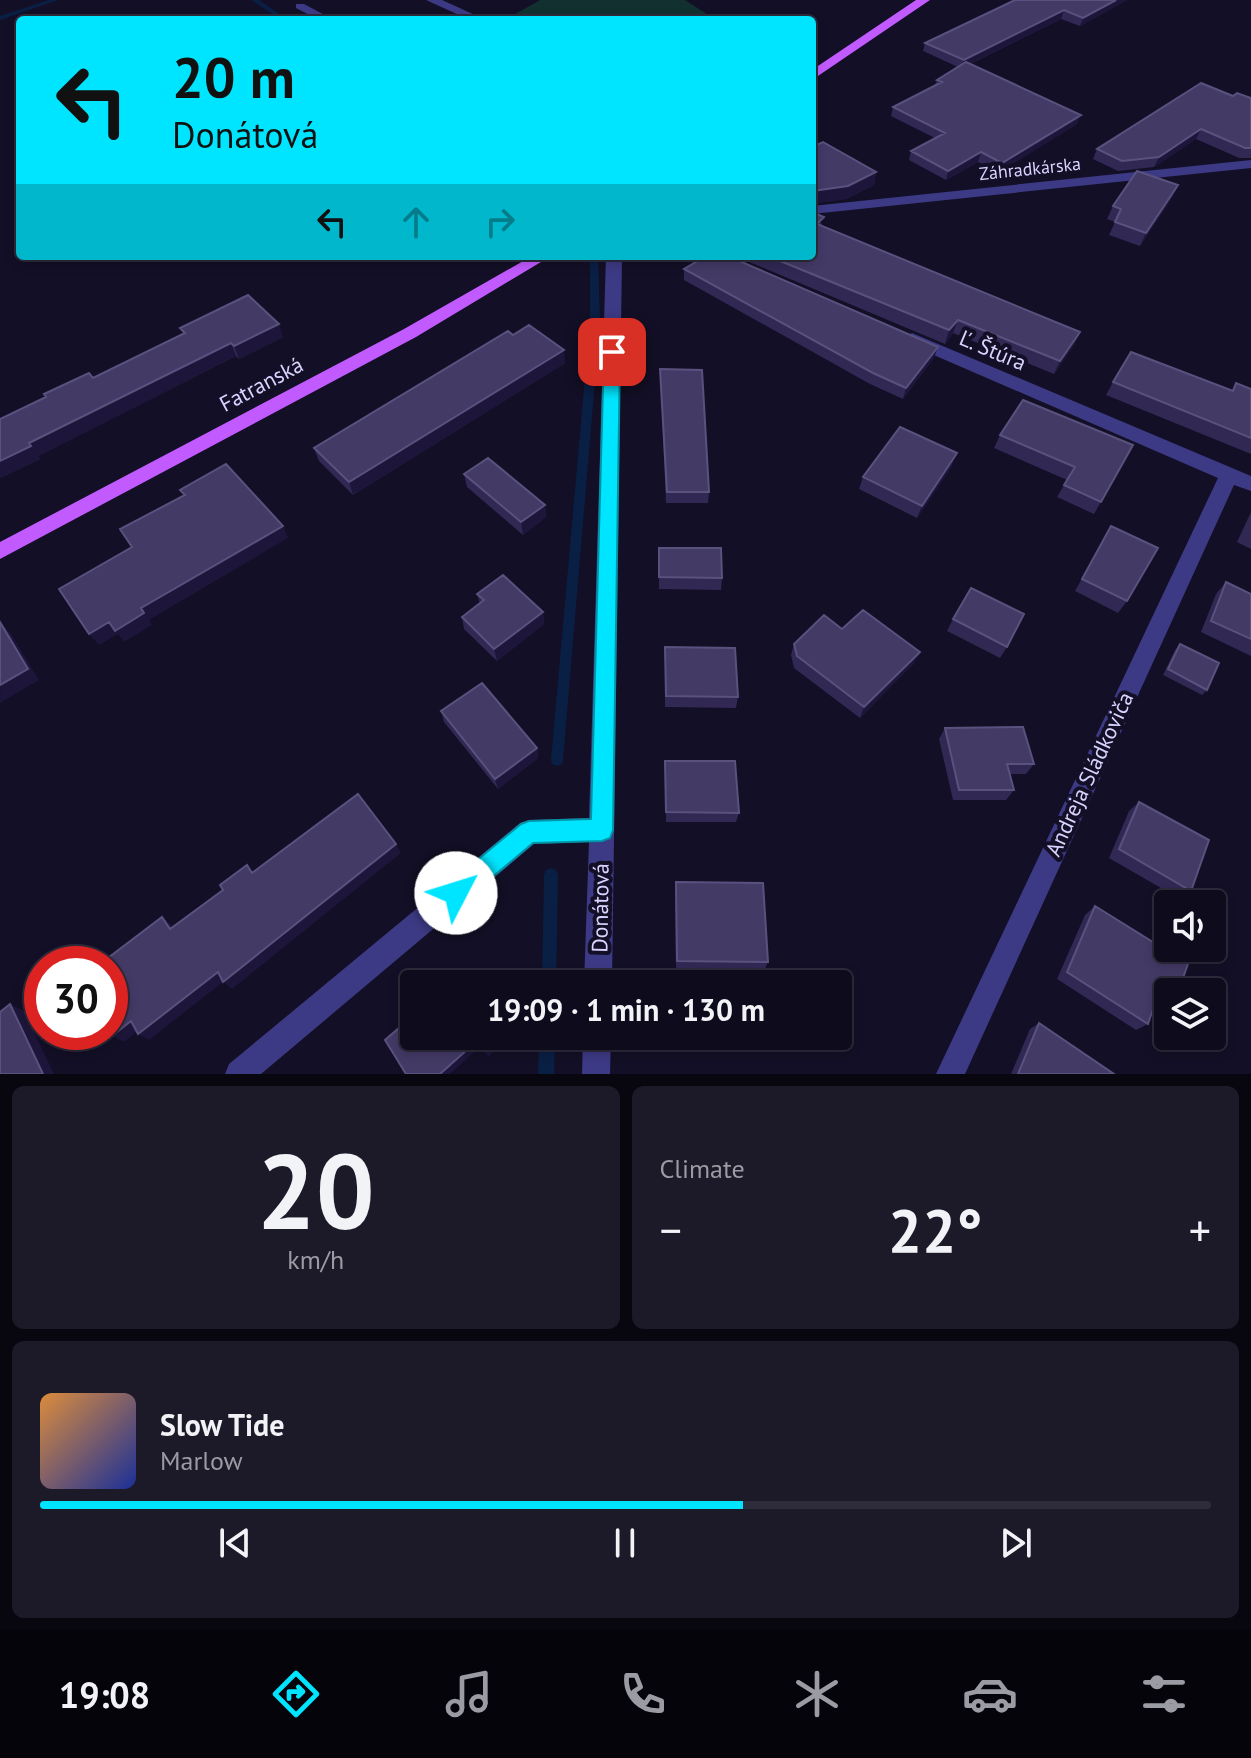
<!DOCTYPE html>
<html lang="en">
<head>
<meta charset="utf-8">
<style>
  body { margin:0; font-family:"PT Sans",sans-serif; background:#1c1929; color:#f1f3f6; height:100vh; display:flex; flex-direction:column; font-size:30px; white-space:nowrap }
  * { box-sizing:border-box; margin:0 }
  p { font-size:26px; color:#9b9ba3 }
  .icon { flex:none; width:44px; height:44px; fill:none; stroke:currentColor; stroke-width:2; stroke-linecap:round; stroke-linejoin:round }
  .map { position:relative; height:1074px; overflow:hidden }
  .sheet { display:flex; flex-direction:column; gap:12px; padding:12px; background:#08060f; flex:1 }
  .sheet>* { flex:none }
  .banner { position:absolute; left:16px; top:16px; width:800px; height:244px; border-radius:8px; box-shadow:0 4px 12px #0003,0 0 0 2px #2e2b3b; background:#00e5ff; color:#111; overflow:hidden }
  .fabs { position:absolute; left:1154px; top:890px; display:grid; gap:16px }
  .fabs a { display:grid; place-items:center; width:72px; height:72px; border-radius:8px; background:#0e0b1c; box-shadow:0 4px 12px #0003,0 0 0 2px #2e2b3b; font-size:40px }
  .speed { position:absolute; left:24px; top:946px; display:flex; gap:16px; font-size:40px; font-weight:700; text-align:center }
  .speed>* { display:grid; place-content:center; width:104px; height:104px; border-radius:50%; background:#0e0b1c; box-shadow:0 4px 12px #0003,0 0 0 2px #2e2b3b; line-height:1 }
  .speed .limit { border:12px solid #d22; background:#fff; color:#111 }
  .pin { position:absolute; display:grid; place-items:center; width:68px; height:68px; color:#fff; margin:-34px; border-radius:16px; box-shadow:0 4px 12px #0006 }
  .me { position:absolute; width:88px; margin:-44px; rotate:50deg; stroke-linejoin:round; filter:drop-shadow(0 0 6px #0008) }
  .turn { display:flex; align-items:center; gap:28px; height:168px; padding:0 24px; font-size:36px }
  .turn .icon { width:104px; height:104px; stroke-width:2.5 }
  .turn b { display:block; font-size:56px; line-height:68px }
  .lanes { display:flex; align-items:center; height:76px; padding:0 24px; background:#0003; justify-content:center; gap:40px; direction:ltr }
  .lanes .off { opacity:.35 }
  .big { font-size:60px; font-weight:700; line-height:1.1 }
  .sheet .tile { flex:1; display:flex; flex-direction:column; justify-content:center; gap:12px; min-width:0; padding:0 28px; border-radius:12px; background:#1c1929 }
  .sheet .dial { align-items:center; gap:0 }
  .dial b { font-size:104px; line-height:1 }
  .song { display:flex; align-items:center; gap:24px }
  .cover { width:96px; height:96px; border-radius:12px; background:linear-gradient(135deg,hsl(30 70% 55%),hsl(230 70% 35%)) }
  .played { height:8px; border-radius:4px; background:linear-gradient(90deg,#00e5ff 60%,#2e2b3b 60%) }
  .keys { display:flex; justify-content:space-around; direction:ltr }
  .heat { display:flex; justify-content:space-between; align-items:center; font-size:44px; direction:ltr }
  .sheet .tiles { flex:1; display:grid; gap:12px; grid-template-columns:1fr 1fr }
  .tile:last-child { grid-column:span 2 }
  .trip { position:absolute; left:400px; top:970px; width:452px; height:80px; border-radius:8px; background:#0e0b1c; box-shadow:0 4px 12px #0003,0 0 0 2px #2e2b3b; font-weight:700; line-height:80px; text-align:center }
  .tabs { display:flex; height:128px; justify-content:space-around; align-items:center; background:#06040b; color:#9b9ba3 }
  .tabs .icon { width:56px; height:56px }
  .tabs .current { color:#00e5ff }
  .tabs b { font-size:36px; color:#f1f3f6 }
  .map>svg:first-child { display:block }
  .green { fill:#12302f }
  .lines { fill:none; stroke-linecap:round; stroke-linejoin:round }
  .stream { fill:#0a1f44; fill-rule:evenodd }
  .minor { fill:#3d3a85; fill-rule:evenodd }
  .major { fill:#c25bff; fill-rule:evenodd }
  .wall { fill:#312854 }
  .shaded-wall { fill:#1d163a }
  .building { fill:#433a66; stroke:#5a527e; stroke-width:2 }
  .route { fill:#00e5ff; stroke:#0095a6; stroke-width:2 }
  .labels { text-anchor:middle; stroke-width:8; stroke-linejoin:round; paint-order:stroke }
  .far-street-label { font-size:18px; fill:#d9d4ff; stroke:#130f26 }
  .street-label { font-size:22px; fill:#d9d4ff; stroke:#130f26 }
</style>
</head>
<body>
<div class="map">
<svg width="1251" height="1074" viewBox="0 0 1251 1074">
  <rect width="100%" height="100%" fill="#130f26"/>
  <path class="green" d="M540 0H685L716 20H505Z"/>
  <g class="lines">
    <path class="stream" d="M49 0H58L0 20V16Z
      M252 0H259L288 20H281Z
      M590 256H598L600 321 563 760 562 764 557 766 552 764 551 760 590 321Z
      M551 868 556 870 558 875 556 984H542L544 875 546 870Z
      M539 1036H555L554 1074H538Z"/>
    <path class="minor" d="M426 0H442L486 20H470Z
      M296 4H304L334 20H319L296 8Z
      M1251 160V168L812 214V206Z
      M606 256H622L612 984H584L589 842 534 844 261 1074H225L229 1064 520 823 529 820 589 818Z
      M912 333 1251 476V491L1234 485 965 1074H936L1218 478 906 343 904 339Z
      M583 1036H611L610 1074H582Z"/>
    <path class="major" d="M916 0H930L812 80V70Z
      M532 256H551L416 337 0 559V542L404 329Z"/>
  </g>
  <path class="wall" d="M1015 0H1127L1080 26 1061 19 970 64 1077 124 999 172 978 162 946 180 909 160 911 151 935 138 891 116 893 107 935 85 937 80 958 67 923 51 925 43Z
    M1233 96 1251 98V158H1239L1196 139 1154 167 1118 171 1093 159 1097 149Z
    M812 147 876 172 874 185 846 199 814 203 813 212 823 226 1080 332 1074 345 1054 374 953 333 945 344 735 256H812Z
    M1172 198 1140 246 1109 235 1115 222 1107 219 1113 206Z
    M684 269 934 358 903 399 870 384 684 280Z
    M180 328 283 337 239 359 236 356 38 456 40 459 0 478 93 378 183 334Z
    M513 335 565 363 353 495 319 461 314 448Z
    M660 369 709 492 708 503H666Z
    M1113 382 1232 390 1236 383 1251 389V454L1106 395Z
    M1000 435 1133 445 1094 514 1057 497 1067 480 994 448Z
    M952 466 917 518 859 489 863 477Z
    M464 474 545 505 546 517 523 535 467 487Z
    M1251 512V549L1237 542Z
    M1111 526 1127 601 1118 613 1075 591Z
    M659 548 722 578 721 590 659 589Z
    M1226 582 1251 594V656L1201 632 1216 594Z
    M477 594 543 612 544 624 497 661 464 629 462 617 480 604Z
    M953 619 1007 647 1000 658 947 631Z
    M842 629 914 663 860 718 794 668 791 655 794 644Z
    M1180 644 1207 690 1202 695 1163 675 1175 650Z
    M665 647 738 697 736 708 665 707Z
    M441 711 537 748 538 758 498 789 444 722Z
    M945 728 1034 764 1026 774H1010L1014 790 1006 800H953L939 739Z
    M665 761 739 813 736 822H666Z
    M1139 802 1191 891 1180 899 1109 858 1129 811Z
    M676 882 768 962 765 969 676 968 675 890Z
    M1095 906 1168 992V1010L1161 1014 1153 1009 1148 1024 1136 1030 1057 979 1085 915Z
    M1039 1023 1114 1074H1011L1030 1029Z"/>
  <path class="shaded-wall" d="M1116 0H1127L1080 26 1083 18Z
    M1064 10 1061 19 961 68 964 60Z
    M1081 115 1077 124 999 172 1002 163Z
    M1201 129 1196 139 1154 167 1159 157Z
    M981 152 978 162 946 180 948 171Z
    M876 172 874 185 846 199 812 204V191Z
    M1178 185 1172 198 1140 246 1146 233Z
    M958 320 953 333 945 344 949 330Z
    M279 324 283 337 239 359 234 346Z
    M1080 332 1074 345 1054 374 1060 361Z
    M231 343 236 356 38 456 40 459 0 478V461L29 443Z
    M938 347 934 358 903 399 906 388Z
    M564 350 565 363 353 495 349 482Z
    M957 453 952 466 917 518 922 506Z
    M545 505 546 517 523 535 521 522Z
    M283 526 288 538 149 620 152 625 124 642 118 634 99 645 89 634 109 622 141 608Z
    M543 612 544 624 497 661 494 649Z
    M1 622 11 634 39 680 0 703Z
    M920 652 914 663 860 718 864 707Z
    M537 748 538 758 498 789 495 779Z
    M396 844 401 853 232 989 223 982 149 1040 138 1034 218 972Z
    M162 917 172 925 180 937 170 929Z
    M10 1004 24 1011 54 1074H43Z
    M131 1021 142 1027 124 1042 112 1036Z
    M502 1036 511 1037 488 1057 485 1051Z
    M478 1040 481 1046 450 1074H440Z"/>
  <path class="building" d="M1015 0H1116L1083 18 1064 10 964 60 925 43Z
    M966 62 1081 115 1002 163 981 152 948 171 911 151 945 133 893 107 942 82 937 80Z
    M1201 83 1233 96 1237 93 1251 98V148H1245L1201 129 1159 157 1122 161 1097 149Z
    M823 142 876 172 848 186 812 191V147Z
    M1137 171 1178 185 1146 233 1115 222 1121 209 1113 206Z
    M812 212 824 217 817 224 1080 332 1060 361 958 320 949 330 768 256H812Z
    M706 256H728L938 347 906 388 873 373 684 269Z
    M248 295 279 324 234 346 231 343 29 443 31 446 0 461V419L46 397 44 394 89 373 93 378 185 333 180 328Z
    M529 325 564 350 349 482 314 448 508 331 513 335Z
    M1131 352 1233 391 1236 383 1251 389V438L1113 382Z
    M660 369 702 370 709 492H667Z
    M1023 400 1133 445 1101 502 1064 485 1075 467 1000 435Z
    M900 427 957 453 922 506 863 477Z
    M488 458 545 505 521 522 464 474Z
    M226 464 283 526 141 608 144 613 115 631 109 622 89 634 59 589 132 547 120 529 185 495 180 490Z
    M1111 526 1158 548 1127 601 1082 579Z
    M659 548H721L722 578 659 577Z
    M503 575 543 612 494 649 462 617 484 600 477 594Z
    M1226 582 1251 594V639L1211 621Z
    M971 588 1024 614 1007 647 953 619Z
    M863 610 920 652 864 707 797 656 794 644 824 615 842 629Z
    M0 622 28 669 0 685Z
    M1180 644 1219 663 1207 690 1168 669Z
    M665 647 735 648 738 697 666 696Z
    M482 683 537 748 495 779 441 711Z
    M1023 727 1034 764H1007L1014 790H959L945 728Z
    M665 761H735L739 813 666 812Z
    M358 794 396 844 223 982 218 972 138 1034 131 1021 112 1036 110 1031V964H100L162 917 170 929 223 890 220 885 247 865 252 873Z
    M1139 802 1209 840 1191 891 1119 849Z
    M676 882 763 883 768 962 677 961Z
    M1095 906 1188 964 1178 992H1168V1004L1157 997 1148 1024 1067 972Z
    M10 1004 43 1074H0V1012Z
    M414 1015V1036H502L485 1051 478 1040 440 1074H406L385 1040Z
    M1039 1023 1114 1074H1018Z"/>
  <path class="route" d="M612 346 620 352 613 830 610 838 602 841 533 843 464 901 456 904 448 901 444 893 448 884 521 824 529 821 591 819 604 352Z"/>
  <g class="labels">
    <g class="far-street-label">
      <text transform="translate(1030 169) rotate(-6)" y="6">Záhradkárska</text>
    </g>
    <g class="street-label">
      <text transform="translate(993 350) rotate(23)" y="8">Ľ. Štúra</text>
      <text transform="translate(261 384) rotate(-28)" y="8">Fatranská</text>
      <text transform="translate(1089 774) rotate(-65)" y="8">Andreja Sládkoviča</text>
      <text transform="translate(600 908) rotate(-89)" y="8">Donátová</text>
    </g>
  </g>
</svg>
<div class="fabs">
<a><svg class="icon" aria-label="sound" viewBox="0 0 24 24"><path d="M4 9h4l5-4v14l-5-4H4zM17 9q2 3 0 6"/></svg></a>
<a><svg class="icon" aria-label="layers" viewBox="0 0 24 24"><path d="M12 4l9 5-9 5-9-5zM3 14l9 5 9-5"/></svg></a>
</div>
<div class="speed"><div class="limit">30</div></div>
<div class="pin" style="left:612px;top:352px;background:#d93025"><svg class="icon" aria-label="arrive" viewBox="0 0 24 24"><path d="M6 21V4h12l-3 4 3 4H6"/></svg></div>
<svg class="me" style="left:456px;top:893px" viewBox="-20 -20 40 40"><circle r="19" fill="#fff"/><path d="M0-13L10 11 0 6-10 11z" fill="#00e5ff"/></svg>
<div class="trip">19:09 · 1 min · 130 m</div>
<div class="banner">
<div class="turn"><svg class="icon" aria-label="left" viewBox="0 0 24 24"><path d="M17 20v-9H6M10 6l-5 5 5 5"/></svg><div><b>20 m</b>Donátová</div></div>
<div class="lanes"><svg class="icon" aria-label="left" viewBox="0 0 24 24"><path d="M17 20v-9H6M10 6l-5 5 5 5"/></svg><svg class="icon off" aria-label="ahead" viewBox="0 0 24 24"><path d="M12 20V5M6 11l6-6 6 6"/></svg><svg class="icon off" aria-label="right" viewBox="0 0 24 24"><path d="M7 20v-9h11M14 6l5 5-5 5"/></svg></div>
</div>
</div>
<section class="sheet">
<div class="tiles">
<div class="tile dial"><b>20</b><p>km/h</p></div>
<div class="tile"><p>Climate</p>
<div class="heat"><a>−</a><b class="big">22°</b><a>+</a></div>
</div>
<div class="tile">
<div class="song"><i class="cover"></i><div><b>Slow Tide</b><p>Marlow</p></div></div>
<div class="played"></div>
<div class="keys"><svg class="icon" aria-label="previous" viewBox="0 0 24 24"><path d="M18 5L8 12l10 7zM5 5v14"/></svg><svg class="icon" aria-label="pause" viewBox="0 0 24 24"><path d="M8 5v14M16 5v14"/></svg><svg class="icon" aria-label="next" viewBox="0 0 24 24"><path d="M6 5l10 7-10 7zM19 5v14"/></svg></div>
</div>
</div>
</section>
<nav class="tabs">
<b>19:08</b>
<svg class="icon current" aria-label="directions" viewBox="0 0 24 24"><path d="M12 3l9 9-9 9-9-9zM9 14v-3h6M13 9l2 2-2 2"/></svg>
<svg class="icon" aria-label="music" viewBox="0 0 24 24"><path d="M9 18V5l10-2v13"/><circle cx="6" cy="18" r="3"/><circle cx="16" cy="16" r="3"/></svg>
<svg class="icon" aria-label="phone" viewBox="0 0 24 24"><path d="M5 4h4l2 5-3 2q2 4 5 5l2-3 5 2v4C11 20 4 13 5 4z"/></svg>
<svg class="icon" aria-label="climate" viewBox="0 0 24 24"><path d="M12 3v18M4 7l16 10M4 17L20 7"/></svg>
<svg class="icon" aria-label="car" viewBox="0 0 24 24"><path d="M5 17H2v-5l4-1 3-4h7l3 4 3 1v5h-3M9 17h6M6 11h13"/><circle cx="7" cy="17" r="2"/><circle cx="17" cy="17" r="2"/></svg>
<svg class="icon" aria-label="filters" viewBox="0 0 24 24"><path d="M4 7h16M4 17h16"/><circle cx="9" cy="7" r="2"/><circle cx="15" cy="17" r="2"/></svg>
</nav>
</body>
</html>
